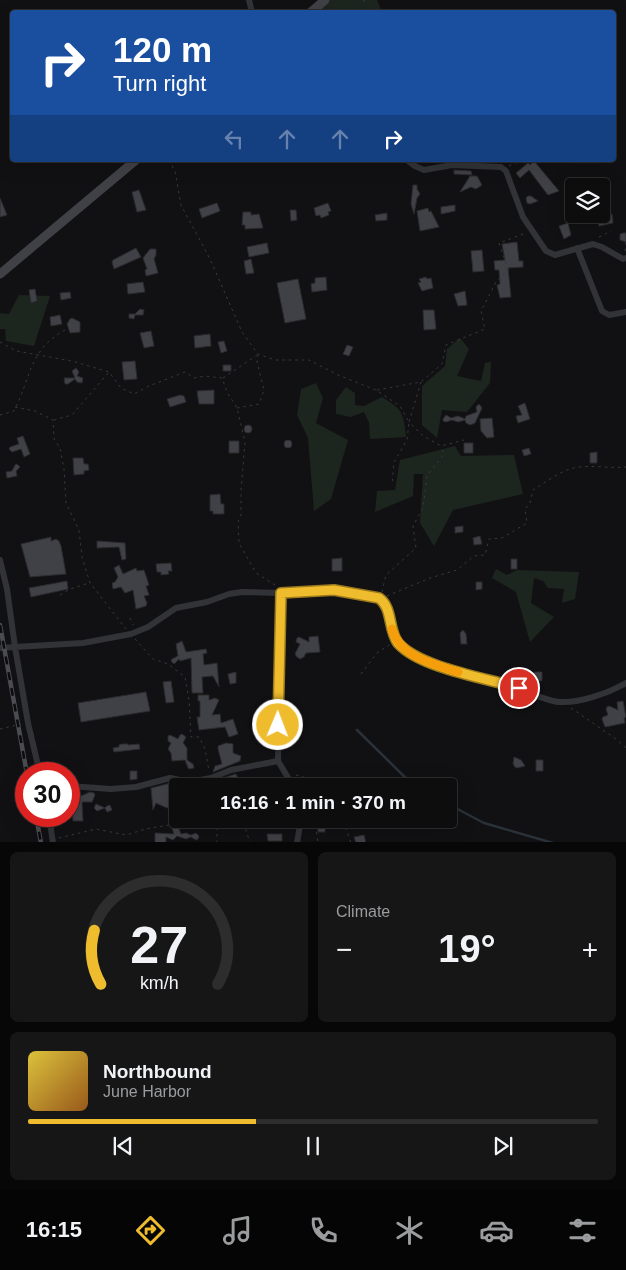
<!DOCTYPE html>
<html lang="en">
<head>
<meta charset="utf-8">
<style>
  body { margin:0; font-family:Arial,sans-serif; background:#161617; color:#f1f3f6; height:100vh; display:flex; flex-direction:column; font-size:19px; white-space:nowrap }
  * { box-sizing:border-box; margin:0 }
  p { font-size:16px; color:#9a9c9e }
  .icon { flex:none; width:28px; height:28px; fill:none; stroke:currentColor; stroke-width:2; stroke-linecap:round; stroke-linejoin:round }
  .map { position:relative; height:842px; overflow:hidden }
  .sheet { display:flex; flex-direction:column; gap:10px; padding:10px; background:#070708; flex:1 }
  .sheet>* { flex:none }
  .banner { position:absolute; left:10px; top:10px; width:606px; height:152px; border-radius:5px; box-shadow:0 5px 20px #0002,0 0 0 1px #2d2d2e; background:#1a4fa0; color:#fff; overflow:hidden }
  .tools { position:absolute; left:565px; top:178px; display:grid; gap:10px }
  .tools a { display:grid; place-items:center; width:45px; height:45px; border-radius:5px; background:#0d0d0e; box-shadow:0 5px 20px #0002,0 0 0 1px #2d2d2e; font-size:25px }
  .speed { position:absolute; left:15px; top:762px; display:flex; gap:10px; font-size:25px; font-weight:700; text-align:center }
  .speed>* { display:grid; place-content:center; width:65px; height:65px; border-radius:50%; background:#0d0d0e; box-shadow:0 5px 20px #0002,0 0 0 1px #2d2d2e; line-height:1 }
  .speed .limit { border:8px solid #d22; background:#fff; color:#111 }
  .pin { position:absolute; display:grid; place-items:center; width:42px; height:42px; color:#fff; margin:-21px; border:2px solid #fff; border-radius:50%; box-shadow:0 1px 5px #0007 }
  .me { position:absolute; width:55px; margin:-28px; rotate:1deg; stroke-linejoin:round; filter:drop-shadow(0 0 4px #0008) }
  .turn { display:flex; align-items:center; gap:18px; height:105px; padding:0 20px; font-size:22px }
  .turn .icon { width:65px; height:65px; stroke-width:2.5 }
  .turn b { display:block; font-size:35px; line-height:42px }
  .lanes { display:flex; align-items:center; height:48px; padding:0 20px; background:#0003; justify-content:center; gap:25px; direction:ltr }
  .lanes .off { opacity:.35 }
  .big { font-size:38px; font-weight:700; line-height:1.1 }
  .sheet .card { flex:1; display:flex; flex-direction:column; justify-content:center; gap:8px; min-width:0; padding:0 18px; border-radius:8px; background:#161617 }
  .sheet .dial { align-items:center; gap:0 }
  .dial svg { height:130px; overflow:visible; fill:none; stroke:#2d2d2e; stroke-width:7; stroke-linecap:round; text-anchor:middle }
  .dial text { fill:#f1f3f6; stroke:none }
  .song { display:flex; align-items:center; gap:15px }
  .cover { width:60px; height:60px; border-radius:8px; background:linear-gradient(135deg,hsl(50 70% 55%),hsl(30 70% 35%)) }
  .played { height:5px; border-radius:2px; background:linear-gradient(90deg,#efbc2d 40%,#2d2d2e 40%) }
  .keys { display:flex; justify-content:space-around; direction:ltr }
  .heat { display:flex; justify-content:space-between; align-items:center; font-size:28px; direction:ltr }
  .sheet .tiles { flex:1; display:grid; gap:10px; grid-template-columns:1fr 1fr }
  .card:last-child { grid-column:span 2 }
  .trip { position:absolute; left:169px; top:778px; width:288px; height:50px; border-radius:5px; background:#0d0d0e; box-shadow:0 5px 20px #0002,0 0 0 1px #2d2d2e; font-weight:700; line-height:50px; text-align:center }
  .menu { display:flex; height:80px; justify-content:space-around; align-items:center; background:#050506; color:#9a9c9e }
  .menu .icon { width:35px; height:35px }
  .menu .selected { color:#efbc2d }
  .menu b { font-size:22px; color:#f1f3f6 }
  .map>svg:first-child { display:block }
  .green { fill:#1d251f }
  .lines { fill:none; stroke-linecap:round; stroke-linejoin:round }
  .stream { stroke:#2a3138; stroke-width:2.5 }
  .building { fill:#404146; stroke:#2b2b2f }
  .path { stroke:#38393e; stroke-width:1; stroke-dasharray:2.5 4; stroke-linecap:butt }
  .street { stroke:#323337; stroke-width:6 }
  .secondary { stroke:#404147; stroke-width:9 }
  .rail-casing { stroke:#4b4c52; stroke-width:4.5 }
  .rail { stroke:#0c0c0d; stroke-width:2.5; stroke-dasharray:8; stroke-linecap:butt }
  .route-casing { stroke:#9b7a1d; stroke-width:12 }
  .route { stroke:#efbc2d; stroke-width:9 }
  .slow { stroke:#f59e0b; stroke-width:9 }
</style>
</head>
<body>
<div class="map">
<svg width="626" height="843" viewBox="0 0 626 843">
  <rect width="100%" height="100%" fill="#111113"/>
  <path class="green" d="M319 0H377L382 12H308Z
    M19 295 50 296 34 346 6 341 5 329H0V313L9 314Z
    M460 338 469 349 457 376 481 381 485 363 491 362 490 383 467 412 442 410 437 438 422 425V386L445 366 447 349Z
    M316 383 323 398 316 423 348 440 331 499 314 511 308 438 297 415 301 389Z
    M346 387 355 393V405L364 406 382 397C402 409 404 413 406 437L370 439 369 423 364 412 351 417 336 414V400Z
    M455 446 461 456 514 455 523 494 453 510 434 546 420 523 423 474H414L413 496 375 512 377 491 395 490 400 460Z
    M496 569 507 575 517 570 579 572 575 599 562 603 564 589 548 588 543 581 534 578 531 603 554 617 530 642 516 592 492 578Z"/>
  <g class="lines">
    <path class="stream" d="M357 730 414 786
      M448 804 484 823 553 843"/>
  </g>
  <path class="building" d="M534 161 559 191 548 195 529 170 520 178 516 173 528 163 530 165Z
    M454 170 471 171 472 175 454 174Z
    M470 176H477L482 185 476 189 471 187 460 192Z
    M413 185H417V189L420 194 417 198 414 214 411 204Z
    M139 190 146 210 137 212 132 192Z
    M528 196H531L538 201 530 204 527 203 526 198Z
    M0 198 7 215 0 217Z
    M217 203 220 211 202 218 199 209Z
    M328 203 331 211 328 212 329 215 321 218 320 215 316 216 314 208Z
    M455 205V211L441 214V207Z
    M428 208 429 212 431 211 439 227 420 231 417 211Z
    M290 210H296L297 220 291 221Z
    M243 212H251V215L259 214 263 228 245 229V225H242Z
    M387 213V220L376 221 375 215Z
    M612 214 613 223 599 226 597 216Z
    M568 223 571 235 564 239 559 226Z
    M623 233H626V242L620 240V234Z
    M517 242 519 261H523V267L508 268 511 297 500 298 497 285 500 284 499 270H495L494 261 505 260 502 244Z
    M267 243 269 253 249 257 247 247Z
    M136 248 141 257 114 269 112 262 113 260Z
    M150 249H156V255L154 259 158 273 146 276 145 270 147 269 143 258Z
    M482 250 484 271 473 272 471 251Z
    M251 259 254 273 246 274 244 261Z
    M326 277 327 290 312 292 311 284 315 283V278Z
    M426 277 427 279 431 278 433 288 422 291 418 283 421 282 419 279Z
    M298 279 306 319 285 323 277 283Z
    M143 282 145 292 128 294 127 284Z
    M35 289 37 301 31 303 29 290Z
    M465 291 467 305 458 306 454 294Z
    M70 292 71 298 61 300 60 293Z
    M140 309 144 310 143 315H135L134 319 129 318V314H135Z
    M423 310H434L436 329 424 330Z
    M60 315 62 324 51 326 50 317Z
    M72 318 80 322V332L70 333 67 324 70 319Z
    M151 331 154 346 144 348 140 333Z
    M210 334 211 346 195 348 194 336Z
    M224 341 227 351 221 353 218 342Z
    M347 345 353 347 349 356 343 354Z
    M135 361 137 379 124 380 122 362Z
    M223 365H231V371H223Z
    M76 368 79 372 77 376 83 378 82 383 77 382 75 379 68 384H65L64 378H75L72 371Z
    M214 390V404H199L197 391Z
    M180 395 184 396 186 402 170 407 167 399Z
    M525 403 530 419 518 423 516 416 522 415 518 406Z
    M479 404 482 408 475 423 470 425 466 423 465 420 458 422 452 420 446 422 443 421V419L446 415 451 418 458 416 465 419 466 416 477 412 476 407Z
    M492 418 494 437 487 438 481 431 480 419Z
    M244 429a4 4 0 1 1 8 0a4 4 0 1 1-8 0Z
    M23 436 30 454 24 457 21 449 12 452 9 449 10 447 19 444 17 438Z
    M284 444a4 4 0 1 1 8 0a4 4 0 1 1-8 0Z
    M229 441H239V453H229Z
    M464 443H473V453H464Z
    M529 448 531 454 524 456 522 450Z
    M597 452V463H590V453Z
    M73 458H83L84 464H88L89 470 84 471V474L74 475Z
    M17 464 20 467 16 471 17 476 7 478 6 472 12 471 15 465Z
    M220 494 221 504H224V514H213V511H210V495Z
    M463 526V532L455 533V527Z
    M480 536 482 544 474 545 473 538Z
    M51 537V541L56 539 59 541 61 546 66 574 30 577 21 544Z
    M97 541 125 543 126 559 122 560 119 547 97 548Z
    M342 558V571H332V559Z
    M511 559H517V569H511Z
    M171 563 172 571H168L169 574 161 575V572H157L156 564Z
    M119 565 123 574 136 568 137 571 144 570 149 585 146 586 149 595 144 596 147 603 146 606 136 609 133 590 125 593 121 587 113 589 112 583 115 582 118 577 114 568Z
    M67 581 68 589 31 597 29 588Z
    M476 582H482V589L476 590Z
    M463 630 466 634 467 644H461L460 633Z
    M318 636 320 652 306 653 304 657 300 659 297 657 295 654 300 644 296 642 297 638 299 637 309 642V637Z
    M182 641 186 652 206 649 207 653 203 654 204 665 217 663 219 687 213 676 202 677 203 693H192L191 658 180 661 179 659 174 664 171 661 172 659 178 656 176 644Z
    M236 672V683L230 684 228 674Z
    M534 672H542V681H534Z
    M171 681 174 702 166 703 163 682Z
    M146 692 150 711 81 722 78 703Z
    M198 695H209V700L215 698 219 700 212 715 220 714 221 723 233 719 238 734 229 737 225 727 199 730 197 717H200V701H198Z
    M623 701 626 717 624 718 625 723 605 727 602 719 603 717 608 715 606 709 607 707 609 706 618 710 617 702Z
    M182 734 186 737 183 743 187 748V760L193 764 194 768 190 769 188 768 185 760 172 761 171 753 168 749 171 743 168 741V736L170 735 178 739 180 735Z
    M226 743 233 744V753L241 756 240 761 213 772 215 766 222 764 218 749V746Z
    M122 744H128V745L139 744 140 749 114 752 113 748 119 747V745Z
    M514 757 521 760 525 766 517 768 515 767 513 764Z
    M536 760H543V771H536Z
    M130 771H137V779L130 780Z
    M236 774 241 786H215L214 783 205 786 201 785Z
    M171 783V785H177L178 801 176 805 167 808 156 803 153 810 151 788Z
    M71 791 80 792 81 796 90 792 94 793 95 795 92 802H82L83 821H73L72 802H69L72 799Z
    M96 804 105 808 107 806 110 805 112 810 107 812 105 808 97 811 94 808Z
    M318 819H334V827H325V832H318Z
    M174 824 178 826 181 834 186 833 191 835 196 833 199 836 198 839 196 840 191 837 186 839 177 836 173 840 166 837V843H155V833L174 834 172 828Z
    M267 834H282V841H268Z
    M364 835 366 843H356L354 837Z"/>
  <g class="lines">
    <path class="path" d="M363 0 368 4
      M169 160 175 171 181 205 210 259 242 332 258 354 275 360H309L338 375 376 390 400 406 409 422 407 440 394 462 392 484
      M509 166 522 160
      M599 237 611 231
      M625 251 626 242
      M0 342 16 351 72 361 109 372 121 388 134 394 149 386 185 372 194 378 205 376 222 378 227 392 237 408 245 442 241 491V515L238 522 239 543 256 573 275 585
      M223 378 257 355
      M421 382 409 422 422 435 441 446 464 440
      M377 390 421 382 442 364 446 345 485 329 481 311 496 282 508 269 499 243 526 233
      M15 407 35 411 53 420 54 439 60 448 64 469 66 503 79 530 82 557 90 583 126 629
      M237 408 259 404 264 390 257 362 258 355
      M0 415 14 411C31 378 29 348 67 329
      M54 420 72 415 109 372
      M382 592 386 575 416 548 413 526 423 508 427 476 444 454 441 446
      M60 595 70 589 89 583
      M387 596 430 578 457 570 474 556 485 555 489 539 502 538 527 523 525 509 530 503 533 490C544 483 555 475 567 470 585 463 608 469 626 467
      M130 618 133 625
      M135 639 153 659 168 664 185 677 189 700 191 737H199L205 749 209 771
      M361 674 377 653 392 643
      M571 708 616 739 626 748
      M0 729 21 724
      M296 775 330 784 329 786
      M330 784 339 782 341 786
      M315 819 318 843
      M338 819 343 820 351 843
      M217 824H244L250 843
      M59 838 96 829 126 835 146 829 180 823 217 822
      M39 843 45 841
      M217 843V819"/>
    <path class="street" d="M249 0 252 12
      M407 160 415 166 424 170 452 165 501 167 506 171 523 217 546 251 555 255 593 244 602 247 623 259 626 258
      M577 248 602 311 609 315 626 312
      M0 560 7 589 15 647 83 643 131 634 148 627 176 608 207 602 229 594 242 592 281 593 334 590 376 597C393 604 388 635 404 649 427 669 487 678 516 688 529 692 548 702 560 702 581 703 608 693 626 683
      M281 593 278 761 293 786
      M0 648 15 647 28 723 40 774
      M69 786 111 789 136 787 170 778 190 782 211 778 231 770 278 761
      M49 816 53 843
      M297 843 301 819"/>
    <path class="secondary" d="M311 12 325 0
      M0 274 136 160"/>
    <g class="rail-casing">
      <path id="rail" d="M0 625 27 774
        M36 816 41 843"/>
    </g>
    <use href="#rail" class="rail"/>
  </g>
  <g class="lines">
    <g class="route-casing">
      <path id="route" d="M278 725 281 593 334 590 379 598C393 608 388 630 398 643 420 668 486 678 519 688"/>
    </g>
    <use href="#route" class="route"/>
    <path class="slow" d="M392 629C400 657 433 664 458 672"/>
  </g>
</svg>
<div class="tools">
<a><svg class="icon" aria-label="layers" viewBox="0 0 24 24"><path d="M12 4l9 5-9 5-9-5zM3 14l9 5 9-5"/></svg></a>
</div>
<div class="speed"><div class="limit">30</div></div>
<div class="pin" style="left:519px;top:688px;background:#d93025"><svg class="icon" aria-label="arrive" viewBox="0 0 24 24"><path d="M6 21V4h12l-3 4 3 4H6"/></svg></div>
<svg class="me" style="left:278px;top:725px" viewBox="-20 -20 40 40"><circle r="17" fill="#efbc2d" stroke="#fff" stroke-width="3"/><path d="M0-11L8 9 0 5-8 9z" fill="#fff"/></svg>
<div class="trip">16:16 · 1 min · 370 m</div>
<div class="banner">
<div class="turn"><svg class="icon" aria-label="right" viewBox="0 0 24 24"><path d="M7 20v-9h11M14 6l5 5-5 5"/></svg><div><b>120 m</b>Turn right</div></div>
<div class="lanes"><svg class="icon off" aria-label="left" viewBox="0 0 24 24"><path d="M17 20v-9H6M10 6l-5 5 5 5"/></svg><svg class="icon off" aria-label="ahead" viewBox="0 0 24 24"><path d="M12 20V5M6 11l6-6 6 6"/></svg><svg class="icon off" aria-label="ahead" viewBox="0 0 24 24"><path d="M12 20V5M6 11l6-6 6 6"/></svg><svg class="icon" aria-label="right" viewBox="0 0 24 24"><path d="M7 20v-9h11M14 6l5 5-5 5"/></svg></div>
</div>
</div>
<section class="sheet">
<div class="tiles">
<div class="card dial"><svg viewBox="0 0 100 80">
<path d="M14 69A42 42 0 1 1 86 69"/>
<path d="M14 69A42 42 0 0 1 10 36" stroke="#efbc2d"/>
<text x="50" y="56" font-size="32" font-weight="700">27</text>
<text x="50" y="72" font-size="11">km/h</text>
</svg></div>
<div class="card"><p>Climate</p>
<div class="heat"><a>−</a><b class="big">19°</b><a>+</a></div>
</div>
<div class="card">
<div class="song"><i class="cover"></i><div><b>Northbound</b><p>June Harbor</p></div></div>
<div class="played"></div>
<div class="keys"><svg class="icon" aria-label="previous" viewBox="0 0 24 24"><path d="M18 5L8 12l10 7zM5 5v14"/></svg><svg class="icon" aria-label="pause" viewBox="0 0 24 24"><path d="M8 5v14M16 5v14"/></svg><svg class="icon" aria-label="next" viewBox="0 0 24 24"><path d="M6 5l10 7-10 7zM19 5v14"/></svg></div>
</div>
</div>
</section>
<nav class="menu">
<b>16:15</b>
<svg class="icon selected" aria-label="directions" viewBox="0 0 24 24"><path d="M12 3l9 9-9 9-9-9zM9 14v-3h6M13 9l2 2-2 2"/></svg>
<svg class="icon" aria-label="music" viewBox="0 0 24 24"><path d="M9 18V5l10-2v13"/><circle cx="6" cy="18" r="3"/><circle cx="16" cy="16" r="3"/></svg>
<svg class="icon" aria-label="phone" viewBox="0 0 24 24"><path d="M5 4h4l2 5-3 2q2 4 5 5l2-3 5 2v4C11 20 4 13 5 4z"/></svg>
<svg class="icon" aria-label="climate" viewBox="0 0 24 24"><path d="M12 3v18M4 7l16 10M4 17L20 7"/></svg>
<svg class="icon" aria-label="car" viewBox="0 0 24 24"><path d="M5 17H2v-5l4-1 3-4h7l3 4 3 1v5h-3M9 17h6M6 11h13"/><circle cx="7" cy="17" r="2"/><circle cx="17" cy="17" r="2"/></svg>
<svg class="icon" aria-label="filters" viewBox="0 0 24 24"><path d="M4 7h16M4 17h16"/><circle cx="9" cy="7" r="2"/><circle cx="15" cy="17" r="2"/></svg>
</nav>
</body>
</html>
